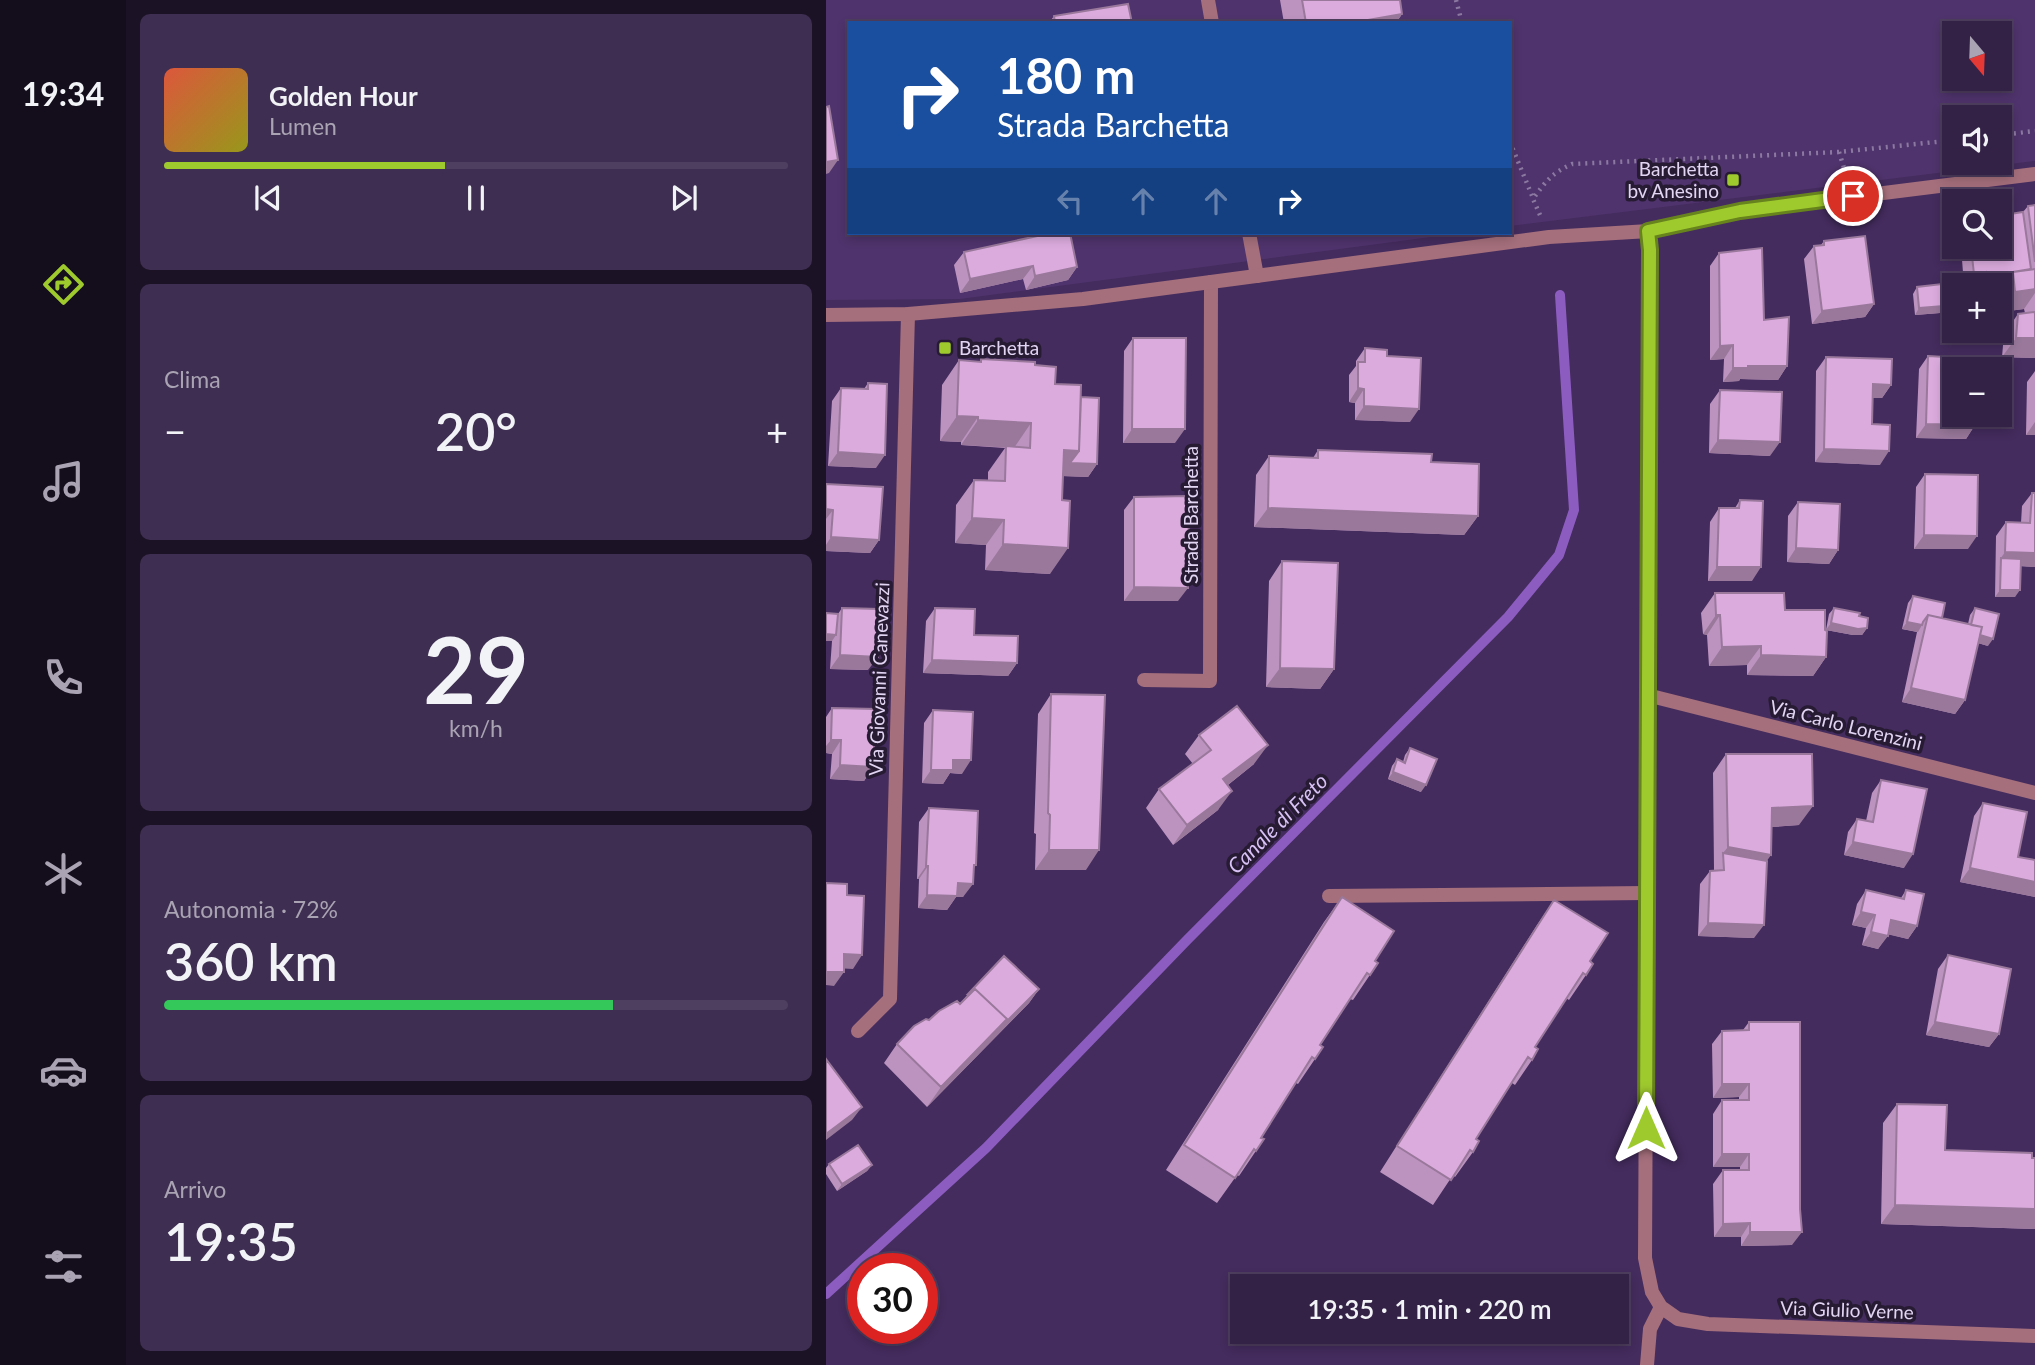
<!DOCTYPE html>
<html lang="it">
<head>
<meta charset="utf-8">
<style>
  body { margin:0; font-family:Lato,sans-serif; background:#3e2e51; color:#f1f3f6; height:100vh; display:flex; flex-direction:column; font-size:26px; white-space:nowrap }
  * { box-sizing:border-box; margin:0 }
  p { font-size:23px; color:#a9a3b3 }
  .icon { flex:none; width:38px; height:38px; fill:none; stroke:currentColor; stroke-width:2; stroke-linecap:round; stroke-linejoin:round }
  .map { position:relative; flex:1; overflow:hidden }
  .panel { display:flex; flex-direction:column; gap:14px; padding:14px; background:#1c1226; width:700px }
  .panel>* { flex:none }
  .top-card { position:absolute; left:21px; top:21px; width:665px; height:214px; border-radius:0px; box-shadow:0 4px 10px #0003,0 0 0 2px #4e3e5f; background:#1a4fa0; color:#fff; overflow:hidden }
  .needle { width:46px; rotate:161deg }
  .fabs { position:absolute; left:1116px; top:21px; display:grid; gap:14px }
  .fabs a { display:grid; place-items:center; width:70px; height:70px; border-radius:0px; background:#332146; box-shadow:0 4px 10px #0003,0 0 0 2px #4e3e5f; font-size:35px }
  .speed { position:absolute; left:21px; top:1253px; display:flex; gap:14px; font-size:35px; font-weight:700; text-align:center }
  .speed>* { display:grid; place-content:center; width:91px; height:91px; border-radius:50%; background:#332146; box-shadow:0 4px 10px #0003,0 0 0 2px #4e3e5f; line-height:1 }
  .speed .limit { border:10px solid #d22; background:#fff; color:#111 }
  .pin { position:absolute; display:grid; place-items:center; width:60px; height:60px; color:#fff; margin:-30px; border:4px solid #fff; border-radius:50%; box-shadow:0 2px 7px #0007 }
  .me { position:absolute; width:77px; margin:-38px; rotate:0deg; stroke-linejoin:round; filter:drop-shadow(0 0 5px #0008) }
  .turn { display:flex; align-items:center; gap:24px; height:147px; padding:0 35px; font-size:32px }
  .turn .icon { width:91px; height:91px; stroke-width:2.5 }
  .turn b { display:block; font-size:49px; line-height:60px }
  .lanes { display:flex; align-items:center; height:66px; padding:0 35px; background:#0003; justify-content:center; gap:35px; direction:ltr }
  .lanes .off { opacity:.35 }
  .big { font-size:52px; font-weight:600; line-height:1.1 }
  .panel .widget { flex:1; display:flex; flex-direction:column; justify-content:center; gap:10px; min-width:0; padding:0 24px; border-radius:10px; background:#3e2e51 }
  .panel .dial { align-items:center; gap:0 }
  .dial b { font-size:91px; line-height:1 }
  .song { display:flex; align-items:center; gap:21px }
  .cover { width:84px; height:84px; border-radius:10px; background:linear-gradient(135deg,hsl(10 70% 55%),hsl(60 70% 35%)) }
  .played { height:7px; border-radius:4px; background:linear-gradient(90deg,#9fca2e 45%,#4e3e5f 45%) }
  .keys { display:flex; justify-content:space-around; direction:ltr }
  .heat { display:flex; justify-content:space-between; align-items:center; font-size:38px; direction:ltr }
  .charge { height:10px; border-radius:5px; background:linear-gradient(90deg,#34c759 72%,#4e3e5f 0) }
  .trip { position:absolute; left:404px; top:1274px; width:399px; height:70px; border-radius:0px; background:#332146; box-shadow:0 4px 10px #0003,0 0 0 2px #4e3e5f; font-weight:600; line-height:70px; text-align:center }
  main { display:flex; flex:1; min-height:0 }
  .tab-bar { display:flex; flex-direction:column; width:126px; justify-content:space-around; align-items:center; background:#140d1c; color:#a9a3b3 }
  .tab-bar .icon { width:49px; height:49px }
  .tab-bar .active { color:#9fca2e }
  .tab-bar b { font-size:32px; color:#f1f3f6 }
  .map>svg:first-child { display:block }
  .built { fill:#4f336c; fill-rule:evenodd }
  .lines { fill:none; stroke-linecap:round; stroke-linejoin:round }
  .stream { stroke:#8d5cc1; stroke-width:10 }
  .path { stroke:#8c79a2; stroke-width:4.5; stroke-dasharray:2 5; stroke-linecap:butt }
  .service { stroke:#a56f7c; stroke-width:14 }
  .minor { stroke:#a56f7c; stroke-width:14 }
  .tertiary { stroke:#a56f7c; stroke-width:14 }
  .wall { fill:#bc93bf }
  .shaded-wall { fill:#99789b }
  .building { fill:#dbabde; stroke:#99789b; stroke-width:2 }
  .route-casing { stroke:#67831e; stroke-width:18 }
  .route { stroke:#9fca2e; stroke-width:12 }
  .poi-dot { fill:#9fca2e; stroke:#261b32; stroke-width:2.5 }
  .labels { text-anchor:middle; stroke-width:7; stroke-linejoin:round; paint-order:stroke }
  .poi-label { font-size:19px; fill:#e2d5f4; stroke:#261b32; text-anchor:end }
  .street-label { font-size:19px; fill:#e2d5f4; stroke:#261b32 }
  .water-label { font-size:21px; font-style:italic; fill:#d8c1f5; stroke:#261b32 }
</style>
</head>
<body>
<main>
<nav class="tab-bar">
<b>19:34</b>
<svg class="icon active" aria-label="directions" viewBox="0 0 24 24"><path d="M12 3l9 9-9 9-9-9zM9 14v-3h6M13 9l2 2-2 2"/></svg>
<svg class="icon" aria-label="music" viewBox="0 0 24 24"><path d="M9 18V5l10-2v13"/><circle cx="6" cy="18" r="3"/><circle cx="16" cy="16" r="3"/></svg>
<svg class="icon" aria-label="phone" viewBox="0 0 24 24"><path d="M5 4h4l2 5-3 2q2 4 5 5l2-3 5 2v4C11 20 4 13 5 4z"/></svg>
<svg class="icon" aria-label="climate" viewBox="0 0 24 24"><path d="M12 3v18M4 7l16 10M4 17L20 7"/></svg>
<svg class="icon" aria-label="car" viewBox="0 0 24 24"><path d="M5 17H2v-5l4-1 3-4h7l3 4 3 1v5h-3M9 17h6M6 11h13"/><circle cx="7" cy="17" r="2"/><circle cx="17" cy="17" r="2"/></svg>
<svg class="icon" aria-label="filters" viewBox="0 0 24 24"><path d="M4 7h16M4 17h16"/><circle cx="9" cy="7" r="2"/><circle cx="15" cy="17" r="2"/></svg>
</nav>
<section class="panel">
<div class="widget">
<div class="song"><i class="cover"></i><div><b>Golden Hour</b><p>Lumen</p></div></div>
<div class="played"></div>
<div class="keys"><svg class="icon" aria-label="previous" viewBox="0 0 24 24"><path d="M18 5L8 12l10 7zM5 5v14"/></svg><svg class="icon" aria-label="pause" viewBox="0 0 24 24"><path d="M8 5v14M16 5v14"/></svg><svg class="icon" aria-label="next" viewBox="0 0 24 24"><path d="M6 5l10 7-10 7zM19 5v14"/></svg></div>
</div>
<div class="widget"><p>Clima</p>
<div class="heat"><a>−</a><b class="big">20°</b><a>+</a></div>
</div>
<div class="widget dial"><b>29</b><p>km/h</p></div>
<div class="widget"><p>Autonomia · 72%</p><b class="big">360 km</b><div class="charge"></div></div>
<div class="widget"><p>Arrivo</p><b class="big">19:35</b></div>
</section>
<div class="map">
<svg width="1209" height="1365" viewBox="0 0 1209 1365">
  <rect width="100%" height="100%" fill="#442c5e"/>
  <path class="built" d="M0 0H1209V161L684 226V23H23V233H635L134 299 0 300ZM1129 33H1174V79H1129ZM1129 117H1174V163H1129Z"/>
  <g class="lines">
    <path class="stream" d="M0 1294 160 1148 362 939 682 617 733 555 748 510 734 295"/>
    <path class="path" d="M630 0 636 23
      M1174 135 1209 131
      M684 142 707 198
      M1013 152 1020 174
      M714 215 707 199C720 181 726 173 746 164L1013 152 1129 140"/>
    <path class="service" d="M382 0 386 23
      M423 233 431 276
      M503 896 820 893"/>
    <path class="minor" d="M318 680 384 681 385 282
      M821 695 1209 793
      M32 1031 64 999 82 314
      M835 1307 852 1319 882 1324 1209 1336
      M821 1365 824 1329 835 1307 826 1292 819 1258 824 250 823 231"/>
    <path class="tertiary" d="M0 315 82 314 257 299 723 237 823 231 914 211 1209 174"/>
  </g>
  <path class="wall" d="M454 0H574L576 14 570 23H458Z
    M228 16 306 23H223Z
    M1209 205V358L1176 357 1178 334 1192 314 1199 313 1198 309 1174 312V285H1138L1135 247H1174L1180 219 1184 214 1197 212 1202 206Z
    M998 241 1048 304 1039 317 986 324 978 259 988 246 995 245Z
    M138 252 251 267 242 280 200 290 197 279 134 293 128 265Z
    M893 253 938 320 961 366 952 380 914 379 913 381 897 382 898 359 884 360V266Z
    M1091 287 1114 313 1089 315 1087 294Z
    M307 338 349 443H297L298 351Z
    M539 348 561 356 584 422 529 420V403L523 402V375L530 366V361Z
    M1102 356 1149 425 1140 439 1090 438 1093 369Z
    M1000 357 1065 385 1056 398H1047L1046 424 1054 465 989 462 990 371Z
    M155 359 209 365 229 384 255 397 271 464 262 477 237 476 224 574 159 570 160 545 129 543 130 505 148 480H162V472L179 448 135 445V442L114 441 116 385 133 360 153 362Z
    M1209 371V435H1200L1201 382Z
    M42 383 50 468 2 466 6 401 15 388 38 389Z
    M894 390 944 456 883 453 884 404Z
    M492 450 605 462 652 516 638 535 428 527 430 475 443 456 487 458Z
    M1099 474 1142 549H1088L1090 487Z
    M0 484 53 540 44 553 0 551Z
    M1206 493 1209 567 1195 566 1189 597H1169L1170 536 1180 522 1195 523 1196 506Z
    M308 497 352 601H298V510Z
    M914 500 926 581H882L884 522 893 508H909Z
    M972 502 1012 550 1003 564 961 562 962 516Z
    M456 561 508 669 494 689 440 687 443 581Z
    M889 593 959 610 999 630 1000 657 987 676 921 675V665L883 666 881 635 877 634 875 613Z
    M1087 596 1116 618 1142 624 1144 615 1149 608 1162 646 1152 643 1139 700 1129 714 1076 702 1091 632 1076 629 1082 603Z
    M16 608 42 670 4 669 6 641H0V613L12 614Z
    M109 608 191 663 182 676 97 673 100 621Z
    M1008 608 1033 616 1041 628 1036 635H1027L1000 630 1003 614Z
    M225 694 260 870H209L210 834 208 833 212 714Z
    M6 708 47 767 38 781 4 779 6 754 0 753V717Z
    M107 710 136 774 124 773 117 784 96 783 98 723Z
    M373 735 428 764 402 785 392 810 347 845 320 808 333 789 367 764 359 754Z
    M584 748 595 792 562 779 566 766 571 759 577 762 579 755Z
    M900 754 973 825 946 827 928 938 872 936 874 884 884 871 888 870 887 773Z
    M1055 780 1078 868 1018 855 1022 832 1031 819 1040 821 1046 793Z
    M1157 803 1192 857 1209 860V897L1134 882 1148 816Z
    M103 808 150 865 148 868 137 897H130L121 910 92 908 93 879H91L93 822Z
    M1040 890 1075 898 1080 890 1091 926 1082 939 1062 934 1052 949 1036 945 1040 928 1026 925 1031 904Z
    M516 897 549 961 552 963 527 1000 524 999 494 1045 489 1059 472 1084 470 1083 435 1138 438 1139 413 1176 411 1175 391 1203 340 1170 498 922Z
    M728 900 764 961 760 975 743 1000 740 998 709 1047 706 1060 689 1085 686 1083 650 1139 647 1152 629 1177 627 1175 607 1205 554 1172 711 925Z
    M1122 955 1173 1034 1163 1047 1100 1035 1112 969Z
    M213 989 203 1003 101 1107 58 1063 71 1044 103 1020 134 1004 142 994Z
    M923 1022 966 1245 915 1246V1237H888L887 1184 897 1170H914V1167H887V1114L896 1100H913V1097L887 1098 886 1044 896 1031 917 1030Z
    M1071 1104 1119 1150 1209 1158V1229L1055 1224 1057 1123Z
    M3 1164 46 1165 41 1171 11 1191 0 1174V1168Z"/>
  <path class="shaded-wall" d="M576 14 570 23H525Z
    M12 160 3 173 0 174V162Z
    M207 266 197 279 134 293 144 279Z
    M251 267 242 280 200 290 209 276Z
    M1160 272 1151 285H1140L1148 274Z
    M1209 289V293L1198 309 1175 312 1189 292Z
    M1185 298 1175 312H1174V300Z
    M1048 304 1039 317 986 324 996 311Z
    M1118 306 1114 313 1089 315 1093 308Z
    M1190 338H1209V358L1176 357Z
    M907 345 898 359 884 360 894 346Z
    M922 366H961L952 380 914 379 913 381 897 382 907 368Z
    M1047 384 1065 385 1056 398H1038Z
    M532 388 538 389 529 403 523 402Z
    M538 406 593 409 584 422 529 420Z
    M131 416 152 417 135 442 114 441Z
    M152 420 205 423 188 448 135 445Z
    M1209 422V435H1200Z
    M1100 424 1149 425 1140 439 1090 438Z
    M306 429H359L349 443H297Z
    M892 440 954 442 944 456 883 453Z
    M998 449 1063 451 1054 465 989 462Z
    M238 450 253 451 235 476Z
    M12 452 59 455 50 468 2 466Z
    M244 463 271 464 262 477 235 476Z
    M442 508 652 516 638 535 428 527Z
    M0 509 7 510 0 519Z
    M146 518 178 520 160 545 129 543Z
    M1098 535 1151 536 1142 549H1088Z
    M5 537 53 540 44 553 0 551V545Z
    M177 544 242 548 224 574 159 570Z
    M970 548 1012 550 1003 564 961 562Z
    M1179 552 1209 553V567L1174 565 1175 558Z
    M891 567H935L926 581H882Z
    M308 587 362 588 352 601H298Z
    M1174 590H1194L1189 597H1169Z
    M890 615H894L881 635 877 634Z
    M1081 622 1096 625 1092 632 1076 629Z
    M1005 623 1041 628 1036 635H1027L1000 630Z
    M1143 632 1167 639 1162 646 1138 639Z
    M0 634 10 635 6 641H0Z
    M935 646 921 665 883 666 896 647Z
    M14 655 52 657 42 670 4 669Z
    M935 655 1000 657 987 676 921 675Z
    M106 660 191 663 182 676 97 673Z
    M454 668 508 669 494 689 440 687Z
    M1085 688 1139 700 1129 714 1076 702Z
    M5 740H15L6 754 0 753V746Z
    M442 745 428 764 384 799 397 779Z
    M127 760H145L136 774 124 773 117 784 96 783 105 770Z
    M14 765 47 767 38 781 4 779Z
    M567 772 600 785 595 792 562 779Z
    M406 791 392 810 347 845 361 825Z
    M987 806 973 825 933 828 946 808Z
    M1027 842 1087 854 1078 868 1018 855Z
    M902 847 945 855 931 875 897 853Z
    M223 850H273L260 870H209Z
    M100 866H102L93 879H91Z
    M1144 868 1209 882V897L1134 882Z
    M132 883 147 884 137 897H130L121 910 92 908 101 895Z
    M1035 912 1049 915 1040 928 1026 925Z
    M1065 920 1091 926 1082 939 1056 933Z
    M882 923 938 925 928 938 872 936Z
    M1045 932 1062 936 1052 949 1036 945Z
    M18 954 36 955 27 969 9 968Z
    M0 972H18L8 986 0 985Z
    M213 989 203 1003 101 1107 115 1087 181 1019Z
    M1109 1022 1173 1034 1163 1047 1100 1035Z
    M896 1084H923L913 1097 887 1098Z
    M36 1107 26 1120 0 1140V1134Z
    M896 1154H923L914 1167H887Z
    M46 1165 41 1171 11 1191 16 1184Z
    M1069 1205 1209 1209V1229L1055 1224Z
    M924 1223 915 1237H888L897 1224Z
    M924 1232H976L966 1245 915 1246Z"/>
  <path class="building" d="M476 0H574L576 14 525 23H480Z
    M302 4 306 23H229L228 16Z
    M3 106 12 160 0 162V107Z
    M1209 205V262L1202 206Z
    M1197 212 1205 269 1187 272 1183 278 1185 298 1174 300V285H1162L1160 272 1148 274 1145 247H1174V220L1184 219V214Z
    M225 233H244L251 267 209 276 207 266 144 279 138 252Z
    M1039 236 1048 304 996 311 988 246 998 245V241Z
    M936 248 938 320 963 317 961 366H922V368H907V345L894 346 893 253Z
    M1209 269V289L1189 292 1187 272Z
    M1116 284 1118 306 1093 308 1091 287Z
    M1209 312V338H1190L1192 314Z
    M307 338H360L359 429H306Z
    M539 348 561 350V356L595 358 593 409 538 406V389L532 388V362H539Z
    M1102 356 1153 359 1152 369H1129V415H1150L1149 425 1100 424Z
    M1000 357 1066 359 1065 385 1047 384 1046 424 1064 425 1063 451 998 449Z
    M155 359 209 362V365L230 367 229 384 255 385 253 451 238 450 236 500 244 501 242 548 177 544 178 520 146 518 148 480 179 481 180 446 204 448 205 423 152 420V417L131 416 133 360 155 362Z
    M42 383 61 384 59 455 12 452 15 388 42 389Z
    M894 390 956 392 954 442 892 440Z
    M255 397 273 398 271 464 244 463 253 451Z
    M492 450 606 454 605 462 653 464 652 516 442 508 443 456 492 458Z
    M1099 474 1152 475 1151 536 1098 535Z
    M0 484 57 487 53 540 5 537 7 510 0 509Z
    M1206 493H1209V553L1179 552 1180 522 1204 523Z
    M363 496 362 588 308 587V497Z
    M914 500 937 501 935 567H891L893 508H913Z
    M972 502 1014 504 1012 550 970 548Z
    M1175 558 1195 559 1194 590H1174Z
    M456 561 512 563 508 669 454 668Z
    M889 593H958L959 610H999V630L1001 631 1000 657 935 655V646L896 647 894 615H890Z
    M1087 596 1119 603 1116 618 1102 615 1097 622 1096 625 1081 622Z
    M16 608 53 609 52 657 14 655Z
    M109 608 149 609 148 635 192 636 191 663 106 660Z
    M1008 608 1034 613 1033 616 1042 618 1041 628 1032 629 1005 623Z
    M1149 608 1173 614 1167 639 1154 635 1156 627 1145 625Z
    M0 613 12 614 10 635 0 634Z
    M1102 615 1156 627 1139 700 1085 688Z
    M225 694 279 695 273 850H223L224 815 222 813Z
    M411 706 442 745 397 779 406 791 361 825 333 789 385 750 373 735Z
    M6 708 50 709 47 767 14 765 15 740H5Z
    M107 710 147 712 145 760H127V770H105Z
    M584 748 611 759 600 785 567 772 571 759 579 763Z
    M900 754H986L987 806 946 808 945 855 902 847Z
    M1055 780 1101 789 1087 854 1027 842 1031 819 1047 822Z
    M1157 803 1201 812 1192 857 1209 860V882L1144 868Z
    M103 808 152 811 150 865H148L147 884 132 883 131 896 101 895 102 866H100Z
    M897 853 941 861 938 925 882 923 884 871 898 870Z
    M0 883 21 884V895L38 896 36 955 18 954V972H0Z
    M1040 890 1078 899 1080 890 1098 894 1091 926 1065 920 1062 936 1045 932 1049 915 1035 912Z
    M516 897 568 931 549 961 552 963 544 975 541 973 494 1045 497 1047 489 1059 486 1057 435 1138 438 1139 430 1151 428 1149 409 1178 358 1145Z
    M728 900 782 933 764 961 767 964 760 975 757 973 709 1047 712 1049 706 1060 702 1057 650 1139 653 1141 647 1152 644 1150 625 1180 571 1146Z
    M1122 955 1185 969 1173 1034 1109 1022Z
    M178 956 213 989 177 1025 181 1019 149 989 143 994H142Z
    M149 989 181 1019 115 1087 71 1044 88 1026 100 1019 103 1020 113 1011 131 1001 134 1004Z
    M923 1022H974V1209L976 1232H924V1223L897 1224V1170H923V1154H896V1100H923V1084H896V1031L923 1030Z
    M0 1059 36 1107 0 1134Z
    M1071 1104 1121 1105 1119 1150 1206 1153V1158H1209V1209L1069 1205Z
    M32 1145 46 1165 16 1184 3 1164Z"/>
  <g class="lines">
    <g class="route-casing">
      <path id="route" d="M820 1128 824 250 822 231 914 211 1027 196"/>
    </g>
    <use href="#route" class="route"/>
  </g>
  <g class="poi-dot">
    <rect x="900" y="173" width="14" height="14" rx="3.5"/>
    <rect x="112" y="341" width="14" height="14" rx="3.5"/>
  </g>
  <g class="labels">
    <g class="poi-label">
      <text x="893" y="176">Barchetta<tspan x="893" dy="22">bv Anesino</tspan></text>
      <text x="133" y="355" text-anchor="start">Barchetta</text>
    </g>
    <g class="street-label">
      <text transform="translate(365 515) rotate(-90)" y="7">Strada Barchetta</text>
      <text transform="translate(53 679) rotate(-88)" y="7">Via Giovanni Canevazzi</text>
      <text transform="translate(1020 725) rotate(14)" y="7">Via Carlo Lorenzini</text>
      <text transform="translate(1021 1310) rotate(2)" y="7">Via Giulio Verne</text>
    </g>
    <g class="water-label">
      <text transform="translate(452 824) rotate(-45)" y="7">Canale di Freto</text>
    </g>
  </g>
</svg>
<div class="fabs">
<a><svg class="needle" viewBox="-14 -14 28 28"><path d="M0-13l5 13h-10z" fill="#e53935"/><path d="M0 13l5-13h-10z" fill="#a9a3b3"/></svg></a>
<a><svg class="icon" aria-label="sound" viewBox="0 0 24 24"><path d="M4 9h4l5-4v14l-5-4H4zM17 9q2 3 0 6"/></svg></a>
<a><svg class="icon" aria-label="search" viewBox="0 0 24 24"><circle cx="10" cy="10" r="6"/><path d="M15 15l6 6"/></svg></a>
<a>+</a>
<a>−</a>
</div>
<div class="speed"><div class="limit">30</div></div>
<div class="pin" style="left:1027px;top:196px;background:#d93025"><svg class="icon" aria-label="arrive" viewBox="0 0 24 24"><path d="M6 21V4h12l-3 4 3 4H6"/></svg></div>
<svg class="me" style="left:820px;top:1128px" viewBox="-20 -20 40 40"><path d="M0-17L14 15 0 8-14 15z" fill="#9fca2e" stroke="#fff" stroke-width="4"/></svg>
<div class="trip">19:35 · 1 min · 220 m</div>
<div class="top-card">
<div class="turn"><svg class="icon" aria-label="right" viewBox="0 0 24 24"><path d="M7 20v-9h11M14 6l5 5-5 5"/></svg><div><b>180 m</b>Strada Barchetta</div></div>
<div class="lanes"><svg class="icon off" aria-label="left" viewBox="0 0 24 24"><path d="M17 20v-9H6M10 6l-5 5 5 5"/></svg><svg class="icon off" aria-label="ahead" viewBox="0 0 24 24"><path d="M12 20V5M6 11l6-6 6 6"/></svg><svg class="icon off" aria-label="ahead" viewBox="0 0 24 24"><path d="M12 20V5M6 11l6-6 6 6"/></svg><svg class="icon" aria-label="right" viewBox="0 0 24 24"><path d="M7 20v-9h11M14 6l5 5-5 5"/></svg></div>
</div>
</div>
</main>
</body>
</html>
